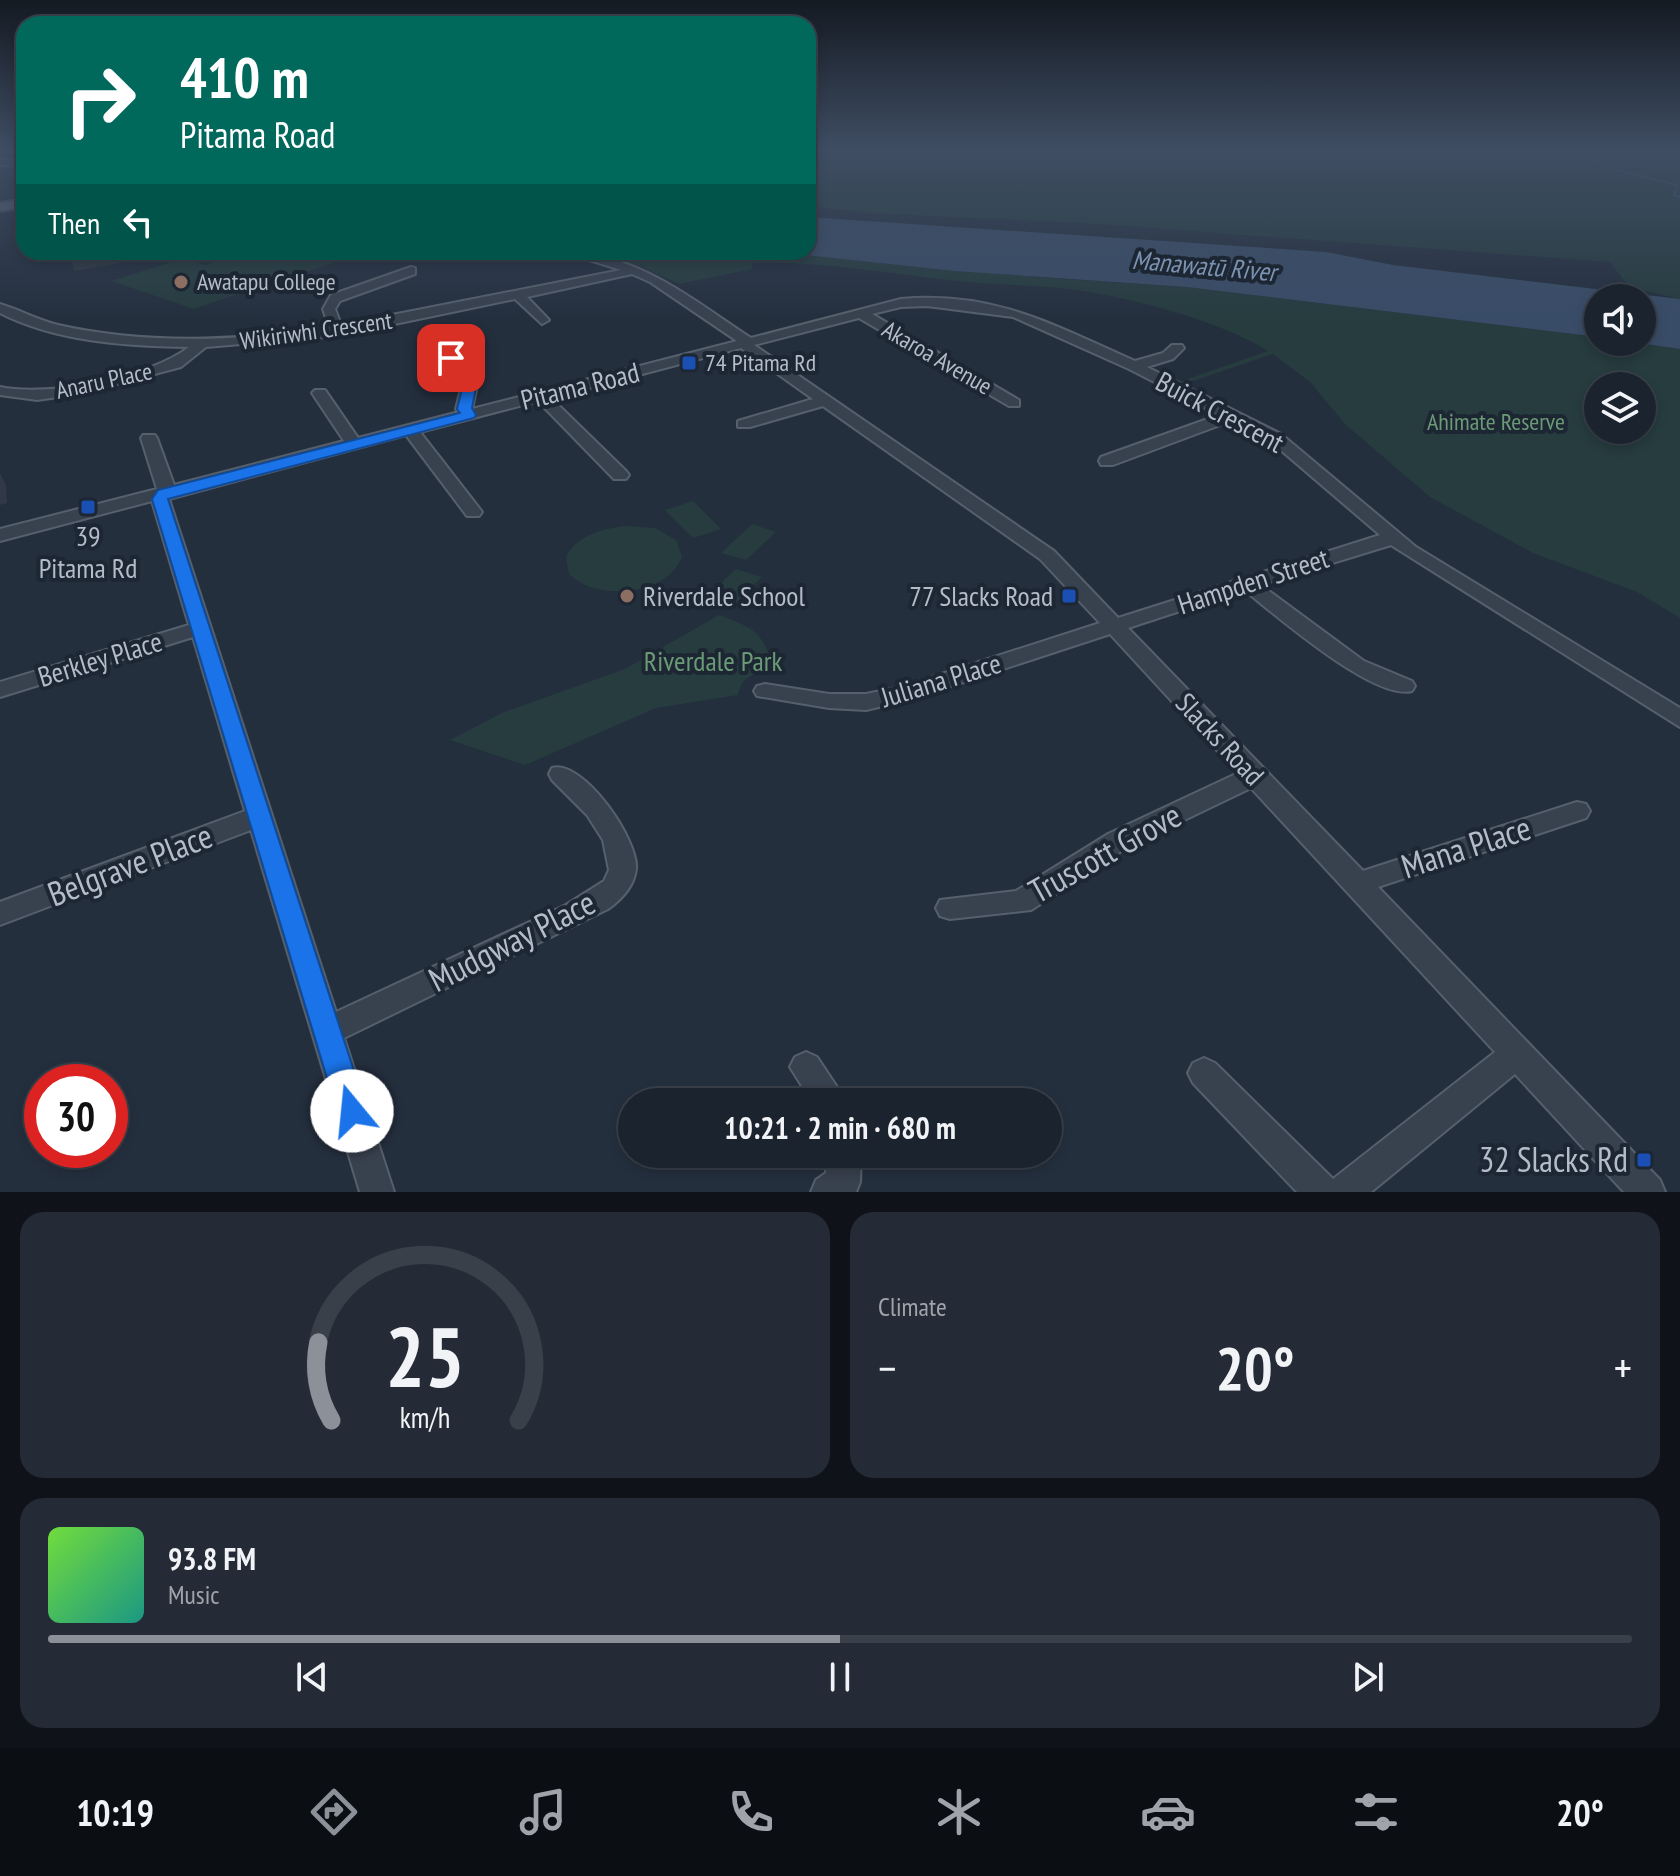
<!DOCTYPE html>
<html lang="en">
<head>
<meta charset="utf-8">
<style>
  body { margin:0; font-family:"PT Sans Narrow",sans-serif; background:#242b36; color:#f1f3f6; height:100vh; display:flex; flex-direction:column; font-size:30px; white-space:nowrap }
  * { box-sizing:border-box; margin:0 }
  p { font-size:26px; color:#a0a4aa }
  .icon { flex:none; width:44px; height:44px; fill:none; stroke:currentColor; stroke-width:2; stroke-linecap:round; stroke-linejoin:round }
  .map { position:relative; height:1192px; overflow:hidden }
  .drawer { display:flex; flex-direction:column; gap:20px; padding:20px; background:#0f1319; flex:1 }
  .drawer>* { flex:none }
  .banner { position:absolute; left:16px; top:16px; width:800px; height:244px; border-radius:24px; box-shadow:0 4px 12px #0003,0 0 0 2px #39404a; background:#00695c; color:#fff; overflow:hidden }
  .tools { position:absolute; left:1584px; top:284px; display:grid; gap:16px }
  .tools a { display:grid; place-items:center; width:72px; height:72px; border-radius:50%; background:#1b232e; box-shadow:0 4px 12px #0003,0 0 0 2px #39404a; font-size:40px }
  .speed { position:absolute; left:24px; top:1064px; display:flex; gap:16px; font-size:40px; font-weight:700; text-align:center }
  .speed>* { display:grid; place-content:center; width:104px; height:104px; border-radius:50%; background:#1b232e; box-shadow:0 4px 12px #0003,0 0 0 2px #39404a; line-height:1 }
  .speed .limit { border:12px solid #d22; background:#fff; color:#111 }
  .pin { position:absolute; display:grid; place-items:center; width:68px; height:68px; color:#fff; margin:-34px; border-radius:16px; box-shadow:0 4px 12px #0006 }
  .me { position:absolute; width:88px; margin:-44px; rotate:343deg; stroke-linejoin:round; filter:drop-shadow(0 0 6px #0008) }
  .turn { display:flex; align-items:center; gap:28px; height:168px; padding:0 32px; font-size:36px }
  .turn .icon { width:104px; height:104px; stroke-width:2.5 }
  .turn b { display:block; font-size:56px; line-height:68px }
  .then { display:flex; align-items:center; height:76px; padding:0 32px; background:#0003; gap:16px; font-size:30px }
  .big { font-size:60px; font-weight:800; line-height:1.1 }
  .drawer .card { flex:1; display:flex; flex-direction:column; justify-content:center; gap:12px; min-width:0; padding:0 28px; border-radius:24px; background:#242b36 }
  .drawer .dial { align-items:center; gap:0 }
  .dial svg { height:208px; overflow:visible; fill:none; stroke:#39404a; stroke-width:7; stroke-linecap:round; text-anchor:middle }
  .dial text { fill:#f1f3f6; stroke:none }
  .song { display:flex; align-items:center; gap:24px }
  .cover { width:96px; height:96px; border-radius:12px; background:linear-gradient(135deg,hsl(100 70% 55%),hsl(170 70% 35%)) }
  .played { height:8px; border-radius:4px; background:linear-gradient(90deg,#8c9099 50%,#39404a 50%) }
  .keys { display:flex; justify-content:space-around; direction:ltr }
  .heat { display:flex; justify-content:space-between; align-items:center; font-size:44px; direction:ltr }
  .drawer .tiles { flex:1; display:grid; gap:20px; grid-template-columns:1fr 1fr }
  .card:last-child { grid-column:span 2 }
  .trip { position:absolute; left:618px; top:1088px; width:444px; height:80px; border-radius:40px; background:#1b232e; box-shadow:0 4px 12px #0003,0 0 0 2px #39404a; font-weight:800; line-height:80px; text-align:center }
  .menu { display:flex; height:128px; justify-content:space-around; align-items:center; background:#0b0e12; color:#a0a4aa }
  .menu .icon { width:56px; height:56px }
  .menu .on { color:#8c9099 }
  .menu b { font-size:36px; color:#f1f3f6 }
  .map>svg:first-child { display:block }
  .green { fill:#263c3f; fill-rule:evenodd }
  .water { fill:#394c67 }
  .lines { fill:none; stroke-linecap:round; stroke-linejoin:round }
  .stream { stroke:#394c67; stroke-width:2 }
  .minor-casing { stroke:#565f6c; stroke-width:4 }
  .major-casing { stroke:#414a57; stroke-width:4 }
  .minor { fill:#38414e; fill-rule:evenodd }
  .major { fill:#56606e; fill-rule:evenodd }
  .shaded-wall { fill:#303945 }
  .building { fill:#455162; stroke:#303945; stroke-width:2 }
  .route { fill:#1a73e8; stroke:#114b97; stroke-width:2 }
  .education-dot { fill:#8d6e63; stroke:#1d2633; stroke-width:3 }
  .transit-dot { fill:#1a4fb4; stroke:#1d2633; stroke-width:3 }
  .labels { text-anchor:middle; stroke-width:8; stroke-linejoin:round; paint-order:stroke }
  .far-poi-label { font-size:24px; fill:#b4bcc9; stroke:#1d2633; text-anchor:start }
  .far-street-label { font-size:24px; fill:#b4bcc9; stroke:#1d2633 }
  .far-park-label { font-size:24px; fill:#6b9a76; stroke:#1d2633 }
  .far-water-label { font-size:26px; font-style:italic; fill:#7c92b1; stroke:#1d2633 }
  .street-label { font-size:28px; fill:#b4bcc9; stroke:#1d2633 }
  .poi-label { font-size:28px; fill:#b4bcc9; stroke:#1d2633 }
  .park-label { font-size:28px; fill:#6b9a76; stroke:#1d2633 }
  .near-street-label { font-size:34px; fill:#b4bcc9; stroke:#1d2633 }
  .near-poi-label { font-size:34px; fill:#b4bcc9; stroke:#1d2633; text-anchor:end }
</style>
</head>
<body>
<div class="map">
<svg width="1680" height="1192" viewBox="0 0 1680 1192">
  <rect width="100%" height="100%" fill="#242f3e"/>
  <path class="green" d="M808 151H1680V299L1629 287 1610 262 1098 224 870 213 808 206Z
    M223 252H335L351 257 288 278 276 274 258 281 266 284 194 309 111 281 184 258 205 265 223 259 214 255Z
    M585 252H777L1047 278 1187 287 1598 337V342H1632L1680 349V618L1637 592 1533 553 1430 497 1346 425 1310 382 1273 354 1184 384 1179 382 1268 351C1221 321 1132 298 1077 290 1037 285 996 285 955 281 889 274 823 261 755 263L752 264V269L679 284 642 267ZM1598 386H1642V430H1598Z
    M693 501 721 529 693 538 665 510Z
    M752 524 776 532 746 560 721 553Z
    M625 526 655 528 676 540 682 557C667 596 596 602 569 574L566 557C577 535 602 529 625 526Z
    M736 569 762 577 729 610 702 601Z
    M719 615C757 629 762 632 775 671 756 673 742 674 738 695L656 708 525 765 450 740 502 713 625 669Z"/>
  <path class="water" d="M808 217 1326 252 1393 265 1680 299V349L1632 342H1642V298H1598V337L1187 287 955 271 777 252H808Z"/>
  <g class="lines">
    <path class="stream" d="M1575 151 1617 170 1678 185 1674 195 1680 197"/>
    <g class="minor-casing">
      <path id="minor" d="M0 159 24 162V166L0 165Z
        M564 252C636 252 693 300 751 338L901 299C994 291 1054 325 1135 361L1163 353 1172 345H1182L1184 348 1173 359 1147 367 1281 434 1416 547 1680 708V727L1391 545 1261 585 1364 661 1412 681 1415 686 1412 691C1374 701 1276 615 1244 590L1128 628 1363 871 1577 802 1586 804 1590 811 1586 818 1378 887 1660 1180 1665 1192H1624L1515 1074 1371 1192H1297L1193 1083 1188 1073 1193 1063 1204 1058 1215 1063 1333 1179 1495 1052 1251 788 1126 848 1031 910 950 919 940 916 936 908 940 900 1016 891 1108 834 1238 773 1110 634 912 699 866 710 829 708 757 696 754 691 757 686 765 684 829 694H866L901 687 1100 623 1040 559 823 406 750 427H738V421L813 399 741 348 551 398 626 471 629 475 626 479H614L538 401 420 432 479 508 482 512 479 516H467L406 435 169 499 336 1012 566 905 604 881 609 870 603 840 587 815 552 780 549 774 552 768C583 759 639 840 636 869 634 886 621 900 608 909L344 1038 394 1192H360L251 830 0 925V902L245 811 193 637 0 697V682L189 625 152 501 0 541V529L157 489 141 438 143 435H155L157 438 174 485 344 441 312 393 315 390H325L358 438 459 412 456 409 464 377 448 362 426 363 419 359 421 356 456 355 477 373 479 376 472 409 737 341 650 282 632 274 527 297 549 320 542 324 515 299 337 336 206 347 181 367 79 394 37 400 0 395V387C50 397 149 378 189 347 126 346 57 342 0 313V304C20 310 38 320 58 325 147 345 240 341 329 327L323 309 331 295 411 267 415 268V274L340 301 335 309 341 325 621 270ZM927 306 1013 317 1129 369 1219 415 1101 457 1099 461 1101 465H1113L1231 421 1269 440 1380 535 1118 618 1054 551 754 345 859 318 1009 406H1019V400L872 314 901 307Z
        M806 1052 817 1057 847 1102H812L790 1067 795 1057Z
        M827 1154H861L860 1182 856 1192H811L816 1180 826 1173Z"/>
    </g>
    <g class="major-casing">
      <path id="major" d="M24 199V207L0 211V203Z"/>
    </g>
    <use href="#minor" class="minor"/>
    <use href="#major" class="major"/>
  </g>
  <path class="shaded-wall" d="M134 252H183L75 271 72 262Z
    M0 473 6 485 7 503 0 505Z"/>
  <path class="building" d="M68 252H134L72 262Z"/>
  <linearGradient id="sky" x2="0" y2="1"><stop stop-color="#141a22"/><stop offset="0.47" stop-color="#3f4d63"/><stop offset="1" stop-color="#3f4d63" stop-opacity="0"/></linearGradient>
  <rect width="1680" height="318" fill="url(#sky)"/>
  <path class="route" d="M446 355H455L478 376 472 408 476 415 474 418 168 499 367 1111 362 1121 352 1126 341 1121 337 1111 152 499 158 490 460 413 457 409 465 377 446 361Z"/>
  <g class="education-dot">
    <circle cx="181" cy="282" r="8"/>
    <circle cx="627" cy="596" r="8"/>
  </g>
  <g class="transit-dot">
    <rect x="681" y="355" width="16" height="16" rx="4"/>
    <rect x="80" y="499" width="16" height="16" rx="4"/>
    <rect x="1061" y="588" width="16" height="16" rx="4"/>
    <rect x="1636" y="1152" width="16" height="16" rx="4"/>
  </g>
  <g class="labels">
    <g class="far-poi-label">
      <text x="197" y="290">Awatapu College</text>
      <text x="705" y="371">74 Pitama Rd</text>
    </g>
    <g class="far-street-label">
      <text transform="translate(316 331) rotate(-8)" y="8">Wikiriwhi Crescent</text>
      <text transform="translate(937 358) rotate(30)" y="8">Akaroa Avenue</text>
      <text transform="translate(104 381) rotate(-12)" y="8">Anaru Place</text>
    </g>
    <g class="far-park-label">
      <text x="1496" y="430">Ahimate Reserve</text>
    </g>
    <g class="far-water-label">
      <text transform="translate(1204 266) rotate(5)" y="9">Manawatū River</text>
    </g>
    <g class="street-label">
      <text transform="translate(580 386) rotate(-14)" y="10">Pitama Road</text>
      <text transform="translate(1220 412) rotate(28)" y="10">Buick Crescent</text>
      <text transform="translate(1253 581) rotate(-18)" y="10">Hampden Street</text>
      <text transform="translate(100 659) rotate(-17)" y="10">Berkley Place</text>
      <text transform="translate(941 680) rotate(-17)" y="10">Juliana Place</text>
      <text transform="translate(1220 739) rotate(47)" y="10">Slacks Road</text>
    </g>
    <g class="poi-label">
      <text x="88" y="546">39<tspan x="88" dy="32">Pitama Rd</tspan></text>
      <text x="643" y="606" text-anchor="start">Riverdale School</text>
      <text x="1053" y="606" text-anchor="end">77 Slacks Road</text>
    </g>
    <g class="park-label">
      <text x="713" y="671">Riverdale Park</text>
    </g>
    <g class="near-street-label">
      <text transform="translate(1466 847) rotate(-18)" y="12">Mana Place</text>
      <text transform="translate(1105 853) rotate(-29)" y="12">Truscott Grove</text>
      <text transform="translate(130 865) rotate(-21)" y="12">Belgrave Place</text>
      <text transform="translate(512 941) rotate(-27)" y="12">Mudgway Place</text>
    </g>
    <g class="near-poi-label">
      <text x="1628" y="1172">32 Slacks Rd</text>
    </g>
  </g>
</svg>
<div class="tools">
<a><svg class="icon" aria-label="sound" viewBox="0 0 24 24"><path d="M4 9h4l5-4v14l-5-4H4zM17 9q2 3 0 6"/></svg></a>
<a><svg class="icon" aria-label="layers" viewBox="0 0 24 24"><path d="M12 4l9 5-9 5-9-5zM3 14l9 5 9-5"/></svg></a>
</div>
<div class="speed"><div class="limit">30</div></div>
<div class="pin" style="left:451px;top:358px;background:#d93025"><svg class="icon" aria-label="arrive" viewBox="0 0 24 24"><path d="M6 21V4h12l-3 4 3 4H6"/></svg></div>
<svg class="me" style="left:352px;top:1111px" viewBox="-20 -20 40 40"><circle r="19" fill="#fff"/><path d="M0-13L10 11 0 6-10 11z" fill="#1a73e8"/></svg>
<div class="trip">10:21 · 2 min · 680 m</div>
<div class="banner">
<div class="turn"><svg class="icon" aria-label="right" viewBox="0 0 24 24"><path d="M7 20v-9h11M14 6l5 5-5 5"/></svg><div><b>410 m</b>Pitama Road</div></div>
<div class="then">Then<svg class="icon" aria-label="left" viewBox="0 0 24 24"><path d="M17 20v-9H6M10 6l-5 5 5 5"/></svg></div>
</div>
</div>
<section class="drawer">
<div class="tiles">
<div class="card dial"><svg viewBox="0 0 100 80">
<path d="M14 69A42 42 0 1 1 86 69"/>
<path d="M14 69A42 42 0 0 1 9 39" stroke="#8c9099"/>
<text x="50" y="56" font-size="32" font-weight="700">25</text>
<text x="50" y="72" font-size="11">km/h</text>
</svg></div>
<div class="card"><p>Climate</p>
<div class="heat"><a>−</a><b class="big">20°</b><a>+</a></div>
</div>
<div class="card">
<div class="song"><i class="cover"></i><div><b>93.8 FM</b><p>Music</p></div></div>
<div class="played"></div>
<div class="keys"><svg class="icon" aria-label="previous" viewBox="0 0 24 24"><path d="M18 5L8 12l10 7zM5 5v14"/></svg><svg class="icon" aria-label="pause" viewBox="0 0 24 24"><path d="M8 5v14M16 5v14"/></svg><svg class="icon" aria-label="next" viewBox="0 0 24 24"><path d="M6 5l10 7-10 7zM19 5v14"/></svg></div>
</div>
</div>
</section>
<nav class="menu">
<b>10:19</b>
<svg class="icon on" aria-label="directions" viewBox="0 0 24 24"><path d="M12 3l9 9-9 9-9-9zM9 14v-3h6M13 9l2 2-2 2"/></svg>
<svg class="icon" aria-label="music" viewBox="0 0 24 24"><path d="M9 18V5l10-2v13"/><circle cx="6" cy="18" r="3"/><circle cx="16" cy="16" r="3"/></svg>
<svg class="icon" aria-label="phone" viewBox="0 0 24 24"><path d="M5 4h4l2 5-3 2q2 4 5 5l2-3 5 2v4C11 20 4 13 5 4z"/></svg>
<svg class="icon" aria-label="climate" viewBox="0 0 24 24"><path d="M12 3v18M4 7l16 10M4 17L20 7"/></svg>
<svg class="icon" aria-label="car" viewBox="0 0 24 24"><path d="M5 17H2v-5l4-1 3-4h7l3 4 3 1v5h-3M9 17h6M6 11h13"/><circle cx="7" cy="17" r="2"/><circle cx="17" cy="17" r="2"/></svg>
<svg class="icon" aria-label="filters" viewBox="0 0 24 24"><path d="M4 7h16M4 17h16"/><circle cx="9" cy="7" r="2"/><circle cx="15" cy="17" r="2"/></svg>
<b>20°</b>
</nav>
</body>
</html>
